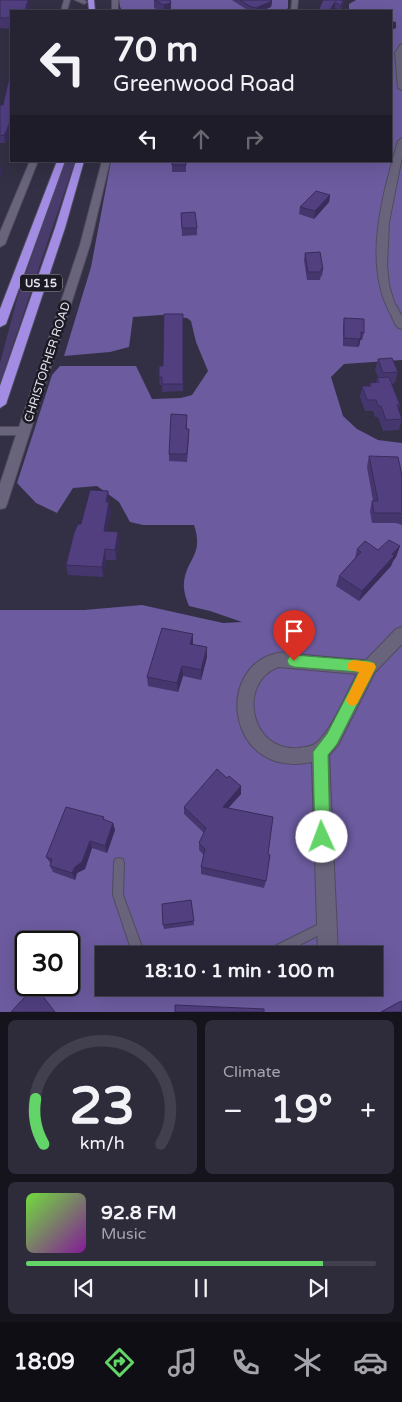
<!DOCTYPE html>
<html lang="en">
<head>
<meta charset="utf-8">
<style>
  body { margin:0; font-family:"Varela Round",sans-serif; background:#2e2b3b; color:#f1f3f6; height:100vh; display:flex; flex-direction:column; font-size:19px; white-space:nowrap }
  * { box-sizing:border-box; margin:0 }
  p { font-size:16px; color:#a4a4ac }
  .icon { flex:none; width:28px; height:28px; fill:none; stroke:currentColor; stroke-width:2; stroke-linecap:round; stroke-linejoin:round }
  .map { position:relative; height:1012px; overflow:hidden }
  .sheet { display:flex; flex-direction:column; gap:8px; padding:8px; background:#15131c; flex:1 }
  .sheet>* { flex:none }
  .top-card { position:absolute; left:10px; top:10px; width:382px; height:152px; border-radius:0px; box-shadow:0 5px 20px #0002,0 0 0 1px #42404e; background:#262333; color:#f1f3f6; overflow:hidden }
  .speed { position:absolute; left:15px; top:931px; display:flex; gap:10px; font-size:25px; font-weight:700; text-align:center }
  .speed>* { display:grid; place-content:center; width:65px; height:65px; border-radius:50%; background:#262333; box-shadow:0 5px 20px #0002,0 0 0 1px #42404e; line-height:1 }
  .speed .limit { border:2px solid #111; border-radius:8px; background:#fff; color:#111 }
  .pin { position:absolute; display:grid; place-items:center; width:42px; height:42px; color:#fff; margin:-51px -21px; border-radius:50% 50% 50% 0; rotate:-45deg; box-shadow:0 0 5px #0007 }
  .pin .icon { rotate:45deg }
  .me { position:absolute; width:55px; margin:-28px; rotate:358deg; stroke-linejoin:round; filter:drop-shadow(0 0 4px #0008) }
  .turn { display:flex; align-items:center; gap:18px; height:105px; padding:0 20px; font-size:22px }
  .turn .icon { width:65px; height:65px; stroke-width:2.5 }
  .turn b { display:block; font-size:35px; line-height:42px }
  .lanes { display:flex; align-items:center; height:48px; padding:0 20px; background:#0003; justify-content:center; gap:25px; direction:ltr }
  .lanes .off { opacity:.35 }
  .big { font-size:38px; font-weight:700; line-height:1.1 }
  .sheet .widget { flex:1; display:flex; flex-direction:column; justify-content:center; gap:8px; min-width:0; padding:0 18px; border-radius:8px; background:#2e2b3b }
  .sheet .dial { align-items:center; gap:0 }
  .dial svg { height:130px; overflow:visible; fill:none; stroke:#42404e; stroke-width:7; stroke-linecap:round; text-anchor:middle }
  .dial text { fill:#f1f3f6; stroke:none }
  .song { display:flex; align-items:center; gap:15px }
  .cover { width:60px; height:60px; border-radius:8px; background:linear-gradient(135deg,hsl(100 70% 55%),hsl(290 70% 35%)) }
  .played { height:5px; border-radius:2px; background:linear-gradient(90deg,#63d468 85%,#42404e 85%) }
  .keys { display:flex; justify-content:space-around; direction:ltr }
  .heat { display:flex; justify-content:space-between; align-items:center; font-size:28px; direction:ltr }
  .sheet .tiles { flex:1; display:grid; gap:8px; grid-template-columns:1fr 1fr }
  .widget:last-child { grid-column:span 2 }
  .trip { position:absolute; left:95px; top:946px; width:288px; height:50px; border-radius:0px; background:#262333; box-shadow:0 5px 20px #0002,0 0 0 1px #42404e; font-weight:700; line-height:50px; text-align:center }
  .tabs { display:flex; height:80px; justify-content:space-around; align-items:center; background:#0f0e14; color:#a4a4ac }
  .tabs .icon { width:35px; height:35px }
  .tabs .selected { color:#63d468 }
  .tabs b { font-size:22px; color:#f1f3f6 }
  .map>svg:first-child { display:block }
  .green { fill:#493c6c }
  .forest { fill:#6c5b9f; fill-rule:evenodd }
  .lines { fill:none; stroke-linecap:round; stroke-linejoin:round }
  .service-casing { stroke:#4f4c5d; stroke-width:2 }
  .minor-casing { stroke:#4f4c5d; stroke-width:2 }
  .trunk-casing { stroke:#4f4c5d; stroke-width:2 }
  .service { fill:#69647c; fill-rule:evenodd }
  .minor { fill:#69647c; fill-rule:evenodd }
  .trunk { fill:#a28ce4; fill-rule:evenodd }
  .wall { fill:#46366e }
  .shaded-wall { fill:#392c5a }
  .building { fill:#513f80; stroke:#392c5a }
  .route { fill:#63d468; stroke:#408a44 }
  .slow { fill:#f59e0b }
  .labels { text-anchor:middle; stroke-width:5; stroke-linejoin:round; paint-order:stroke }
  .shield { fill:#1b1922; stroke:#a7a5b2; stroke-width:1 }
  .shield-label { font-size:11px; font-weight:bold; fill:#e3e1ef }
  .street-label { font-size:12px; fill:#e3e1ef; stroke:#1b1922 }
</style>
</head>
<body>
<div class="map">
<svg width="402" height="1012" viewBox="0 0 402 1012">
  <rect width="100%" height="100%" fill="#332f44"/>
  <path class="green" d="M65 161H75L0 383V363L17 299Z"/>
  <path class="forest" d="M119 0H288V8L285 11H123L120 7Z
    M356 0H402V360L344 364 331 377 343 416 357 429 378 440 402 443V1012H0V610H84L142 605 223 623 242 622 210 611 189 606C186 598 183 591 184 582 187 558 204 555 194 525H143L130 522 119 502 97 486 73 488 57 513 36 503 17 483 52 375 60 366H136L152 399 181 398 192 395 208 371 196 342 191 321 187 318 161 315 133 317 129 347 110 352 64 356 91 267 111 161H391V30L396 28V22L391 21V11H349V4ZM26 942H69V985H26ZM104 955H374V988H104Z"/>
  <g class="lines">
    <g class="service-casing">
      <path id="service" d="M119 858 123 859 124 863 123 895 145 955H133L113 895 114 863 115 859Z
        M325 921 329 922 330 926 329 930 280 955H249L251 951 271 948Z"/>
    </g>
    <g class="minor-casing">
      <path id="minor" d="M64 0H70L67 11H61Z
        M75 0H84L87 2 84 4Z
        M112 0H118V11H112Z
        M292 0H298L297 11H291Z
        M402 44V90L398 88 395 53 400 45Z
        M402 138V157L389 222 387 265 389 285 394 302 402 316V329C395 328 394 321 391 315 362 263 383 194 398 141Z
        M30 161H38L5 244 0 247V232Z
        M102 161H110L90 245 7 504 5 508 0 509V484L16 435H0V427H19L80 245Z
        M402 627V644L375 672 338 745 329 755 338 955H318L312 762C227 780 213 666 278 653 287 651 296 654 305 655 325 657 345 659 366 660L396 629ZM278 667 357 674C347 692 332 731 316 743 312 747 304 747 298 748 250 752 237 683 278 667Z"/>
    </g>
    <g class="trunk-casing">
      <path id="trunk" d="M88 0H94L95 11H89Z
        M57 161H65L6 324 0 327V309Z
        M76 161H84L65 228 6 404 0 408V386L55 228Z"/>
    </g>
    <use href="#service" class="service"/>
    <use href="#minor" class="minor"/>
    <use href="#trunk" class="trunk"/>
  </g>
  <path class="wall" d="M0 0H29L30 7 11 11V29L0 28Z
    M154 0H170L171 11H161L154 8Z
    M232 0H271L272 1 271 7 261 11H249Z
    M323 0H345L341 11 335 8Z
    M0 105 9 137 5 143H0V144Z
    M172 161H186V172H172Z
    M330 195 329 202 314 219 299 214 300 207Z
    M181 213 197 228V235L182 236Z
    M305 253 323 269 322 276H321L320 280H307L304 260Z
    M183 314V391L162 392V385H160L159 377 163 366Z
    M344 318 364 333 362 340H360L359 346 357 347 343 346V326Z
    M378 359 398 372 395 383 392 384 400 405 398 410 402 419 399 430 383 431 378 417H375L373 411H365L360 397 362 386H369L370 383 376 382 377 378 378 377 375 370Z
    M187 423V429H189V437L187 462 169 461V454Z
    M369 456 402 475V525L396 523H372L370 511 372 501H373L367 467Z
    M108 491 111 513 107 531 118 532 119 542 116 560H106L103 577 68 575 66 565 81 524Z
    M400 546 396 557 393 561 391 566 359 601 336 586 339 576 355 558 357 549 378 550Z
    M193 645 207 657 201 680 183 676 178 692 148 686 147 677Z
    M227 778 241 786V794L228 808 268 854 266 881 264 888 201 874V867L204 855 199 850V843L204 833 184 814V807Z
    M104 817V820L113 823 115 830 107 853 92 848 85 869 77 873 75 880 53 872 50 866 51 864 46 857Z
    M191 900 194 925 164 929 163 925Z"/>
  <path class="shaded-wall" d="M28 0H29L30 7 29 11H25Z
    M343 0H345L340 11 341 6Z
    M272 1 271 7 261 11H256V8Z
    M335 2V8L333 11H329Z
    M171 3V11H164V5Z
    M11 117V128L9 137 5 143 4 135Z
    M1 166 3 174 0 176V167Z
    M330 195 329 202 314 219 315 211Z
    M361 338 359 346 357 347 359 339Z
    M108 491 111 513 105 542 104 531 106 502Z
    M118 532 119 542 116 560 115 550Z
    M400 546 396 557 393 561 391 566 359 601 362 591Z
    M105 549 106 560 103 577 102 567Z
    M193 634V644L190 654V644Z
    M207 647V657L201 680V670Z
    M182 666 183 676 178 692 177 683Z
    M241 786V794L222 815 223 807Z
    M113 823 115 830 107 853 105 846Z
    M90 841 92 848 85 869 77 873 75 880 72 873 75 867Z"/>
  <path class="building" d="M0 0H28L25 11H11V18H0Z
    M154 0H170L171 3 164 5Z
    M240 0H271L272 1 256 8 249 6Z
    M323 0H343L341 6 335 2 329 11H318Z
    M11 69V117L7 130 4 135 0 136V105H3Z
    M172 161H186V165H172Z
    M316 191 330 195 315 211 300 207Z
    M195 212 197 228H182L181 213Z
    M320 252 323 269H321V272H308L305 253Z
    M164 314H183V384H162V377H159V366H163Z
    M344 318 364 319V333L361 332V338L359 339 344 338Z
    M392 358 398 372 383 373 378 359Z
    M389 377 400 405H397L402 419 386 420 381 406H378L376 400H367L362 386H371L370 383 379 382 377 378Z
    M171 414 187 415 186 429H189L187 454H169Z
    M369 456 398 457 402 475V514L399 513H374L372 501H378Z
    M90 490 108 491 106 502H109L104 531 118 532 115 550 105 549 102 567 66 565 74 533 78 524H81Z
    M389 540 400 546 392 554 394 556 362 591 339 576 361 552 357 549 365 541 378 550Z
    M162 628 193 634 190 644 207 647 201 670 182 666 177 683 147 677Z
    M217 769 227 778 229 776 241 786 223 807 273 817 268 854 270 855 266 881 201 867 205 849 199 843 206 828 184 807Z
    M66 807 104 817 103 819 113 823 105 846 90 841 82 862 75 867 72 873 50 866 52 859 46 857Z
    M191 900 194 921 163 925 162 904Z
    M35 986 55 1012H11Z
    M401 1001 402 1003V1012H381Z
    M175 1005 264 1009V1012H175Z"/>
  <path class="route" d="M294 655 369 661 374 663 376 667 337 744 328 755 330 837 328 843 322 845 317 843 315 837 313 752 327 734 359 672 294 667 289 665 287 661 289 657Z"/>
  <path class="slow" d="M354 660 374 663 376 667 357 704 352 706 348 704 346 700 359 672 349 670 347 666 349 662Z"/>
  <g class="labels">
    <rect class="shield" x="20" y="274.5" width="42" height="17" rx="4"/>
    <g class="shield-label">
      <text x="41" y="287">US 15</text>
    </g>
    <g class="street-label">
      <text transform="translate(47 362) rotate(-72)" y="4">CHRISTOPHER ROAD</text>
    </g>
  </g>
</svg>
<div class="speed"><div class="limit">30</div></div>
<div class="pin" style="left:294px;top:661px;background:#d93025"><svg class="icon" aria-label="arrive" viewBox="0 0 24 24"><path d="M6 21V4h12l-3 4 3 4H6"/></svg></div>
<svg class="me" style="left:322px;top:837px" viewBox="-20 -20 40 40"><circle r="19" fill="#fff"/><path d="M0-13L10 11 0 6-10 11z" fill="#63d468"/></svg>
<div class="trip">18:10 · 1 min · 100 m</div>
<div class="top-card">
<div class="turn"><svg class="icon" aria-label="left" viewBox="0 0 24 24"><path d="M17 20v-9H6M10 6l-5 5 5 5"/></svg><div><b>70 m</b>Greenwood Road</div></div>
<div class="lanes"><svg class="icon" aria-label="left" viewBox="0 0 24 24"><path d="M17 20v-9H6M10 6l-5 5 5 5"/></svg><svg class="icon off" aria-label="ahead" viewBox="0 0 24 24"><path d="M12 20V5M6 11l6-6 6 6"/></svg><svg class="icon off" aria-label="right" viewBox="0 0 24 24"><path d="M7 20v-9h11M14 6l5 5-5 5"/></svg></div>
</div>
</div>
<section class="sheet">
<div class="tiles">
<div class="widget dial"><svg viewBox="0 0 100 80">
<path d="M14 69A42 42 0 1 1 86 69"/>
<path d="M14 69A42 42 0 0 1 9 41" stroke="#63d468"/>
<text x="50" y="56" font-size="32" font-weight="700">23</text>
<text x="50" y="72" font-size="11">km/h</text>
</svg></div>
<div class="widget"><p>Climate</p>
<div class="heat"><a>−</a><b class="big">19°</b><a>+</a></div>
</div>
<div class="widget">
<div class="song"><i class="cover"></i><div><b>92.8 FM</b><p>Music</p></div></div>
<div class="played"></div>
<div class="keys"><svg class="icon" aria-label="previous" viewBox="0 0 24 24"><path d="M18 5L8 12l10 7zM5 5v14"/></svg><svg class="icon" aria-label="pause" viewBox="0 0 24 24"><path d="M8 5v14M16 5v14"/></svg><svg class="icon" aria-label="next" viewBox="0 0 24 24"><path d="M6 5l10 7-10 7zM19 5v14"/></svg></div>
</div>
</div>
</section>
<nav class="tabs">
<b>18:09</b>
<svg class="icon selected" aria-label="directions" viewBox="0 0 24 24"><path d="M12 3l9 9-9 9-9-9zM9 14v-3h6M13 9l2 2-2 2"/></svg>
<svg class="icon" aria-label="music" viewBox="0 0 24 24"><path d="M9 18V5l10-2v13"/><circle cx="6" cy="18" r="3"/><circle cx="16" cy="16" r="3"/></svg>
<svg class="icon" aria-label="phone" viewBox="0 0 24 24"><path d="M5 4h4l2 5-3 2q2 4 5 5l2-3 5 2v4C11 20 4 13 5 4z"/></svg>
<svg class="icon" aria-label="climate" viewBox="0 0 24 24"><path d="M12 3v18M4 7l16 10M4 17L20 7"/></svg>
<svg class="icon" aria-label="car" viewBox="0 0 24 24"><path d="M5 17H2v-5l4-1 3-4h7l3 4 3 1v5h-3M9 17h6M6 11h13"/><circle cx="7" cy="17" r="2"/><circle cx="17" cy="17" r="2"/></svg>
</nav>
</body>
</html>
